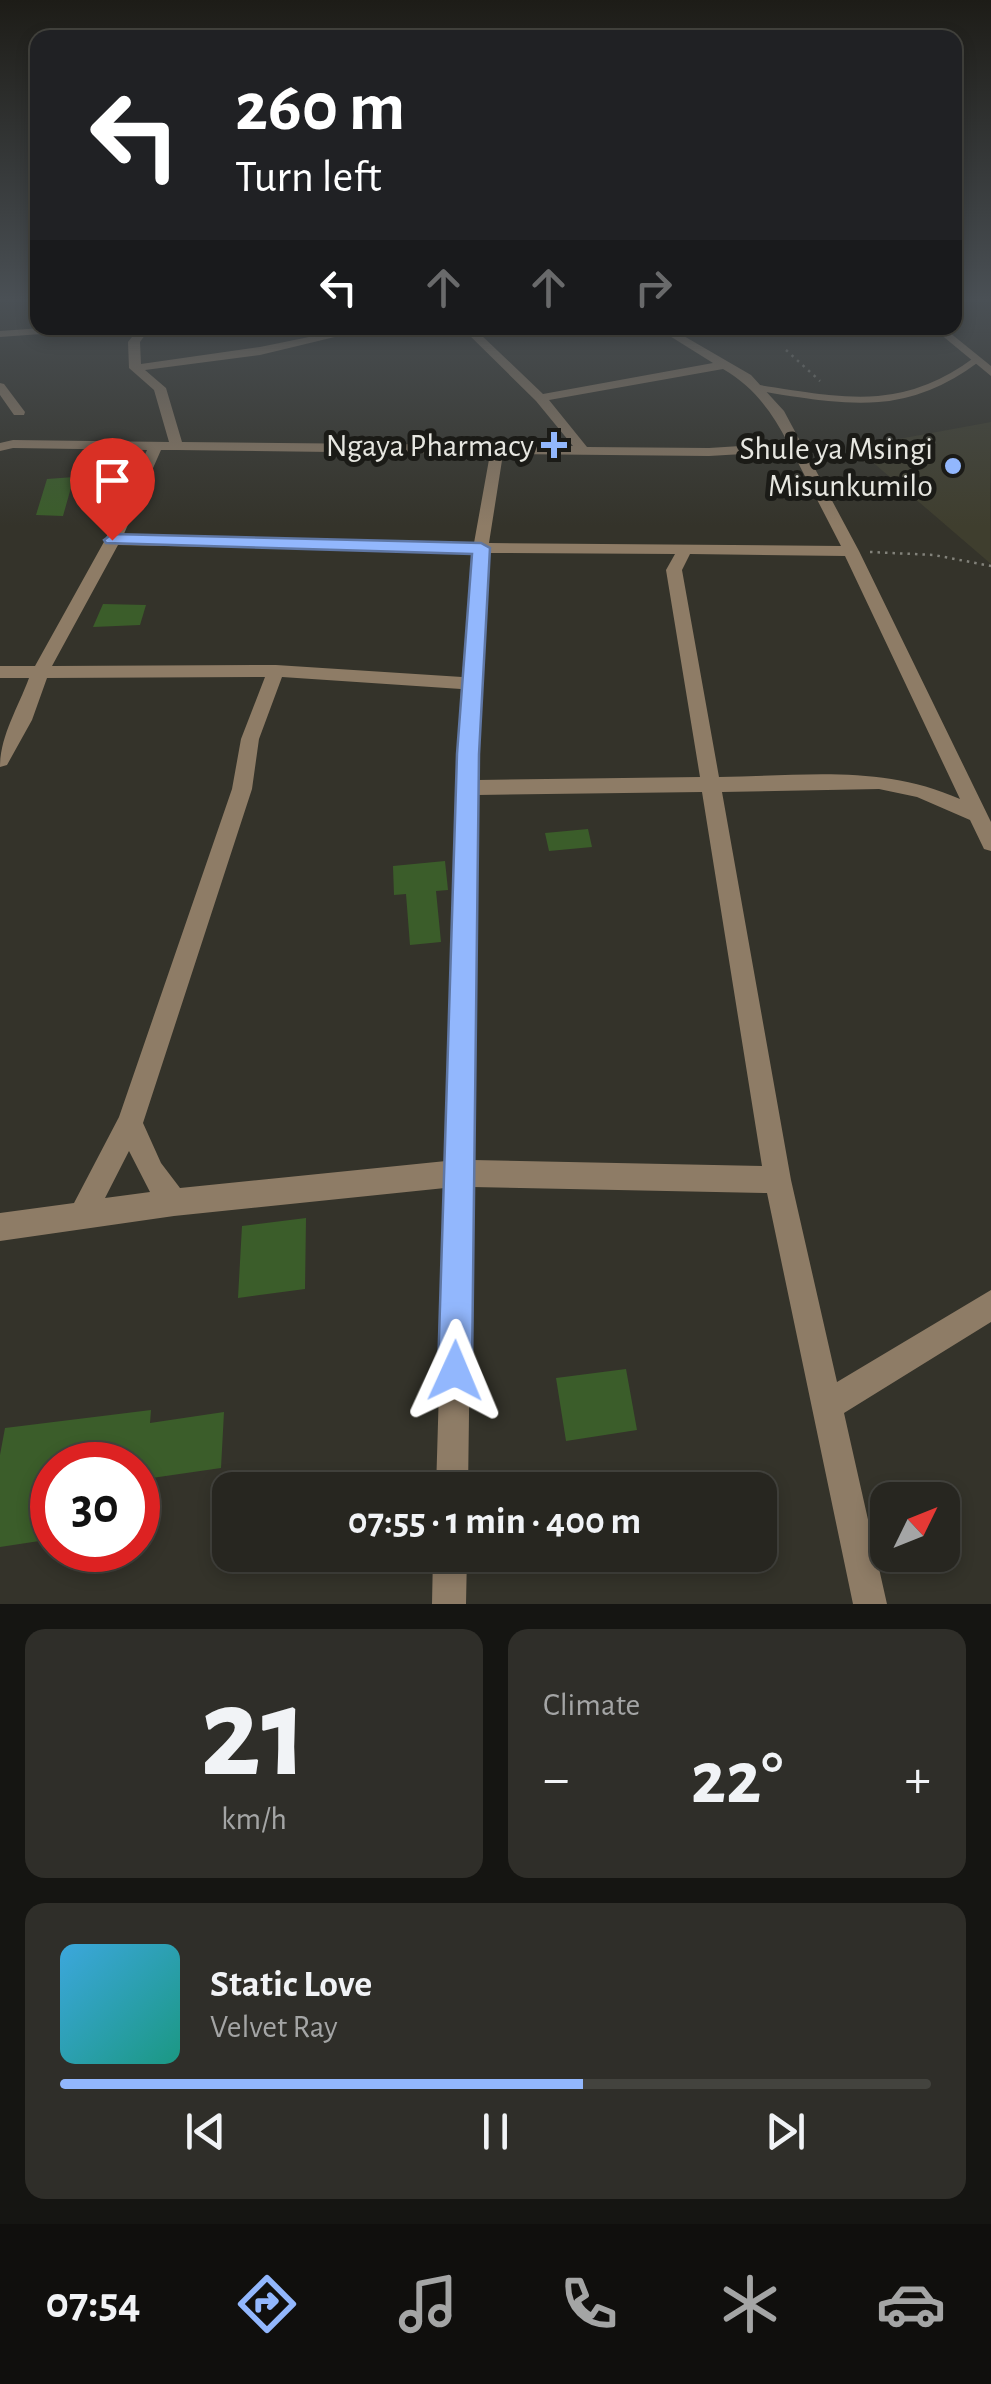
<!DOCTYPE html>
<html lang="en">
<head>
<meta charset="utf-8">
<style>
  body { margin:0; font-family:"Alegreya Sans",sans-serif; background:#2f2e29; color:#f1f3f6; height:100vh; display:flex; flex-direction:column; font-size:38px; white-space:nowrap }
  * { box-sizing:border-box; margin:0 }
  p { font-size:32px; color:#a4a5a5 }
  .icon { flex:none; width:55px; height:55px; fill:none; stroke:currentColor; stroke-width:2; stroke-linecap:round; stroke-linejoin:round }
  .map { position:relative; height:1604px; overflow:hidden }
  .sheet { display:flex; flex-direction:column; gap:25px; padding:25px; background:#151512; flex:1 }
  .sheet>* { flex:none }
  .top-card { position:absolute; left:30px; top:30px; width:932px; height:305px; border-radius:20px; box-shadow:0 5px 15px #0003,0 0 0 2px #43433e; background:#202124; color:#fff; overflow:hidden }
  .needle { width:65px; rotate:47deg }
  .tools { position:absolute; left:870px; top:1482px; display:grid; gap:20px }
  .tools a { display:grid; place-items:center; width:90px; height:90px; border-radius:20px; background:#272620; box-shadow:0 5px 15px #0003,0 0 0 2px #43433e; font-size:50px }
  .speed { position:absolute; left:30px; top:1442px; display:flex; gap:20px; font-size:50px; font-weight:700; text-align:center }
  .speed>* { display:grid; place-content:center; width:130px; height:130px; border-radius:50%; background:#272620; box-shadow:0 5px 15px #0003,0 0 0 2px #43433e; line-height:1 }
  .speed .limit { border:15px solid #d22; background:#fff; color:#111 }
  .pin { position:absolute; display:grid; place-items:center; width:85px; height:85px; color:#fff; margin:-102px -42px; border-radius:50% 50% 50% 0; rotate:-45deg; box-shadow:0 0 10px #0007 }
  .pin .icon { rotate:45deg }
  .me { position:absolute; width:110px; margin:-55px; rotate:1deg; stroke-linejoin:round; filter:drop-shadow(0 0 8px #0008) }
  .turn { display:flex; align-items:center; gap:35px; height:210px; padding:0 40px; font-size:45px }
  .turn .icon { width:130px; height:130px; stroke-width:2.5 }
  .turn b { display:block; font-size:70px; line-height:85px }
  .lanes { display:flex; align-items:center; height:95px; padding:0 40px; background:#0003; justify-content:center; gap:50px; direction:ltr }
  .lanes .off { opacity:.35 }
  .big { font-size:75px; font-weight:700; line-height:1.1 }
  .sheet .tile { flex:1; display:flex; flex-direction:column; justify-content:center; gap:15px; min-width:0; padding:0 35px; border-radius:20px; background:#2f2e29 }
  .sheet .dial { align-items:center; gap:0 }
  .dial b { font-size:130px; line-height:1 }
  .song { display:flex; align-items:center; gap:30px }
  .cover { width:120px; height:120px; border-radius:15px; background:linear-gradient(135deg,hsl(200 70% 55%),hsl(170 70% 35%)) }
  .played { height:10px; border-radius:5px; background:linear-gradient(90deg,#92b7fd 60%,#43433e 60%) }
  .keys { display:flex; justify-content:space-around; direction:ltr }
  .heat { display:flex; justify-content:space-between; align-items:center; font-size:55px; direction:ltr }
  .sheet .tiles { flex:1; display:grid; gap:25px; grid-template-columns:1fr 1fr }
  .tile:last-child { grid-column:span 2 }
  .trip { position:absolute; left:212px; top:1472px; width:565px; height:100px; border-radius:20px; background:#272620; box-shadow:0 5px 15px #0003,0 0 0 2px #43433e; font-weight:700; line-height:100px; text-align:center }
  .tab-bar { display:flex; height:160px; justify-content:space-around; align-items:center; background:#100f0d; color:#a4a5a5 }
  .tab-bar .icon { width:70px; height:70px }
  .tab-bar .current { color:#92b7fd }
  .tab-bar b { font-size:45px; color:#f1f3f6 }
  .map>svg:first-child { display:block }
  .built { fill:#3f3e2e }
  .building { fill:#3b5d2a }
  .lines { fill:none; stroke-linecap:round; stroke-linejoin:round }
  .path { stroke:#82827a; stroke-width:2.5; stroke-dasharray:2.5 5; stroke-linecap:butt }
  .lane { stroke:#8e7c66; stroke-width:6 }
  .street { fill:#8e7c66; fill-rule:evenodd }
  .route { fill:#92b7fd; stroke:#5f77a4; stroke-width:2.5 }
  .poi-dot { fill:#92b7fd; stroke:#1b1b17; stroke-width:4 }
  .labels { text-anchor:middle; stroke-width:10; stroke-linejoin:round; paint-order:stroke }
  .far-poi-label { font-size:32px; fill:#e7e7e1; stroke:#1b1b17; text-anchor:end }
</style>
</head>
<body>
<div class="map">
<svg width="991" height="1604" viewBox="0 0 991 1604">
  <rect width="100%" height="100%" fill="#34332a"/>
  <path class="built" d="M991 422 990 489 991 564 855 447Z"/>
  <path class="building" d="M74 477 63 516 36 515 47 479Z
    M103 604 146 605 140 625 93 627Z
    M588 829 592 847 549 851 545 833Z
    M445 861 448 890 436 891 441 942 410 945 406 894 394 895 393 866Z
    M306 1218 305 1289 238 1298 242 1226Z
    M626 1369 637 1430 566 1441 556 1378Z
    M151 1410 150 1423 224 1412 221 1468 138 1480V1465H52L46 1540 0 1547V1455L5 1428Z"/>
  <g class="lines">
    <path class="path" d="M786 350 820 381
      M870 552 934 555 991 566"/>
    <path class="lane" d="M759 388C843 401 903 415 976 360"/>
    <path class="street" d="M42 328H88L82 331 0 337V331Z
      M139 328H150L140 342 141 364 260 347 353 328H372L260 355 145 370 166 388 182 442 573 446 536 401 462 328H523L518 331 478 332 543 394 713 363 657 328H670L751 375 784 411 859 551 991 822V851L984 849 970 820 917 797 879 789 722 792 791 1180 837 1382 991 1290V1322L844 1413 887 1604H853L767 1193 472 1187 468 1490H436L445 1188 174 1216 0 1241V1213L74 1203 119 1117 232 789 241 739 265 677 47 678 32 720 7 765 0 767C0 736 18 708 29 678H0V666H35L105 540 147 450 13 448 0 451V443L13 440 169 442 154 390 129 368 128 342ZM723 369C754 387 772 412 788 443L709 448 587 447 549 400ZM161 450H177L490 454 474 543 123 536ZM792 451 841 546 489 543 503 454 709 456ZM118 545 473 552 462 677 276 665 52 666ZM488 553 675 554 666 570 700 777 478 780 479 684ZM690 554 845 556 960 799C881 764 803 776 719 777L682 570ZM282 677 461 689 446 1161 180 1188 161 1163 143 1123 252 789 259 739ZM702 792 762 1166 473 1160 477 795ZM129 1151 150 1192 105 1198Z
      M933 328H944L991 366V376Z
      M0 383 4 384 25 412 24 415H14L0 395Z
      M433 1555H467L466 1604H432Z"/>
  </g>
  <linearGradient id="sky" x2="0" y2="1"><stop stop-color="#1d1c17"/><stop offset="0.57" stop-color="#4a5055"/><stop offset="1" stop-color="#4a5055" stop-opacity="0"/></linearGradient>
  <rect width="991" height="526" fill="url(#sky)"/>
  <path class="route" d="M112 534 481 543 490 548 479 754 472 1371 467 1383 455 1389 443 1383 438 1371 457 754 472 554 106 543 104 540Z"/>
  <g class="poi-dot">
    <path d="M549 430h10v10h10v10h-10v10h-10v-10h-10v-10h10z"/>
    <circle cx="953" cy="466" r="10"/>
  </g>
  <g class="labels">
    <g class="far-poi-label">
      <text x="534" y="456">Ngaya Pharmacy</text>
      <text x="933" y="459">Shule ya Msingi<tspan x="933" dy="37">Misunkumilo</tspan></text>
    </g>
  </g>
</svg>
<div class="tools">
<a><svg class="needle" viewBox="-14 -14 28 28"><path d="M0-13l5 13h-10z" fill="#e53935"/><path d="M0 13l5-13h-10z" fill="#a4a5a5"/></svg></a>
</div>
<div class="speed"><div class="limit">30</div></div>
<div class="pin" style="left:112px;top:540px;background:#d93025"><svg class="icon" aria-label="arrive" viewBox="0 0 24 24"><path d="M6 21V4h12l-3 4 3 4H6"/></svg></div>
<svg class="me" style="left:455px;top:1371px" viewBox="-20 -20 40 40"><path d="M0-17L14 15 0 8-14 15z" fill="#92b7fd" stroke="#fff" stroke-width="4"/></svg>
<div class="trip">07:55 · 1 min · 400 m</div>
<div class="top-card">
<div class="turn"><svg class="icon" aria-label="left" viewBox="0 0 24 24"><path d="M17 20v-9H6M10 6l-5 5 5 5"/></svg><div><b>260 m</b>Turn left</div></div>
<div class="lanes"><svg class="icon" aria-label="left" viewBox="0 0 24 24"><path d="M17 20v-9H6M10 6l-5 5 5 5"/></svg><svg class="icon off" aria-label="ahead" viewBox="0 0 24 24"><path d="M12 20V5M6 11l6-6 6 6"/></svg><svg class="icon off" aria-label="ahead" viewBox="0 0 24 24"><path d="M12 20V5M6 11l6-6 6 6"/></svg><svg class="icon off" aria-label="right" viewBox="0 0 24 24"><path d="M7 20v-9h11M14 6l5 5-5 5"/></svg></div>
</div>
</div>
<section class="sheet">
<div class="tiles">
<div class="tile dial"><b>21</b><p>km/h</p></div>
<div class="tile"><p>Climate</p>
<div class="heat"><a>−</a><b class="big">22°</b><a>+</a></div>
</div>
<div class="tile">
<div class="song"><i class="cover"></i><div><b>Static Love</b><p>Velvet Ray</p></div></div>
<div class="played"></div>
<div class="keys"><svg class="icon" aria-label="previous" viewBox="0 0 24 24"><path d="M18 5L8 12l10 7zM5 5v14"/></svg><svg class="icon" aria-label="pause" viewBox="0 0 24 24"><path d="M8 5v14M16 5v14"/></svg><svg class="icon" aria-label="next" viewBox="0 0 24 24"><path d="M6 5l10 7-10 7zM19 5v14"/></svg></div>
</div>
</div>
</section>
<nav class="tab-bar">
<b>07:54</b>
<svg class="icon current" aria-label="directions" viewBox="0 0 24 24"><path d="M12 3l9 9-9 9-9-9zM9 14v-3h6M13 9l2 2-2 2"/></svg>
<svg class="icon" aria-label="music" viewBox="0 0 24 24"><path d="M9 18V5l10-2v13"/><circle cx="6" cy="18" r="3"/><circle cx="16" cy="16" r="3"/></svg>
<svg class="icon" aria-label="phone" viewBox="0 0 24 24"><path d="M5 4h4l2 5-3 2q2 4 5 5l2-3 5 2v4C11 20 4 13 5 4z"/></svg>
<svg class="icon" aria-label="climate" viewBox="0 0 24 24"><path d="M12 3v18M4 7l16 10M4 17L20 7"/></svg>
<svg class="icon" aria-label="car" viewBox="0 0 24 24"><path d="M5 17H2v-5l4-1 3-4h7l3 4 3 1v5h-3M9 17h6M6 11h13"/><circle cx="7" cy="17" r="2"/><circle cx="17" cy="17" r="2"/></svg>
</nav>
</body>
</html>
